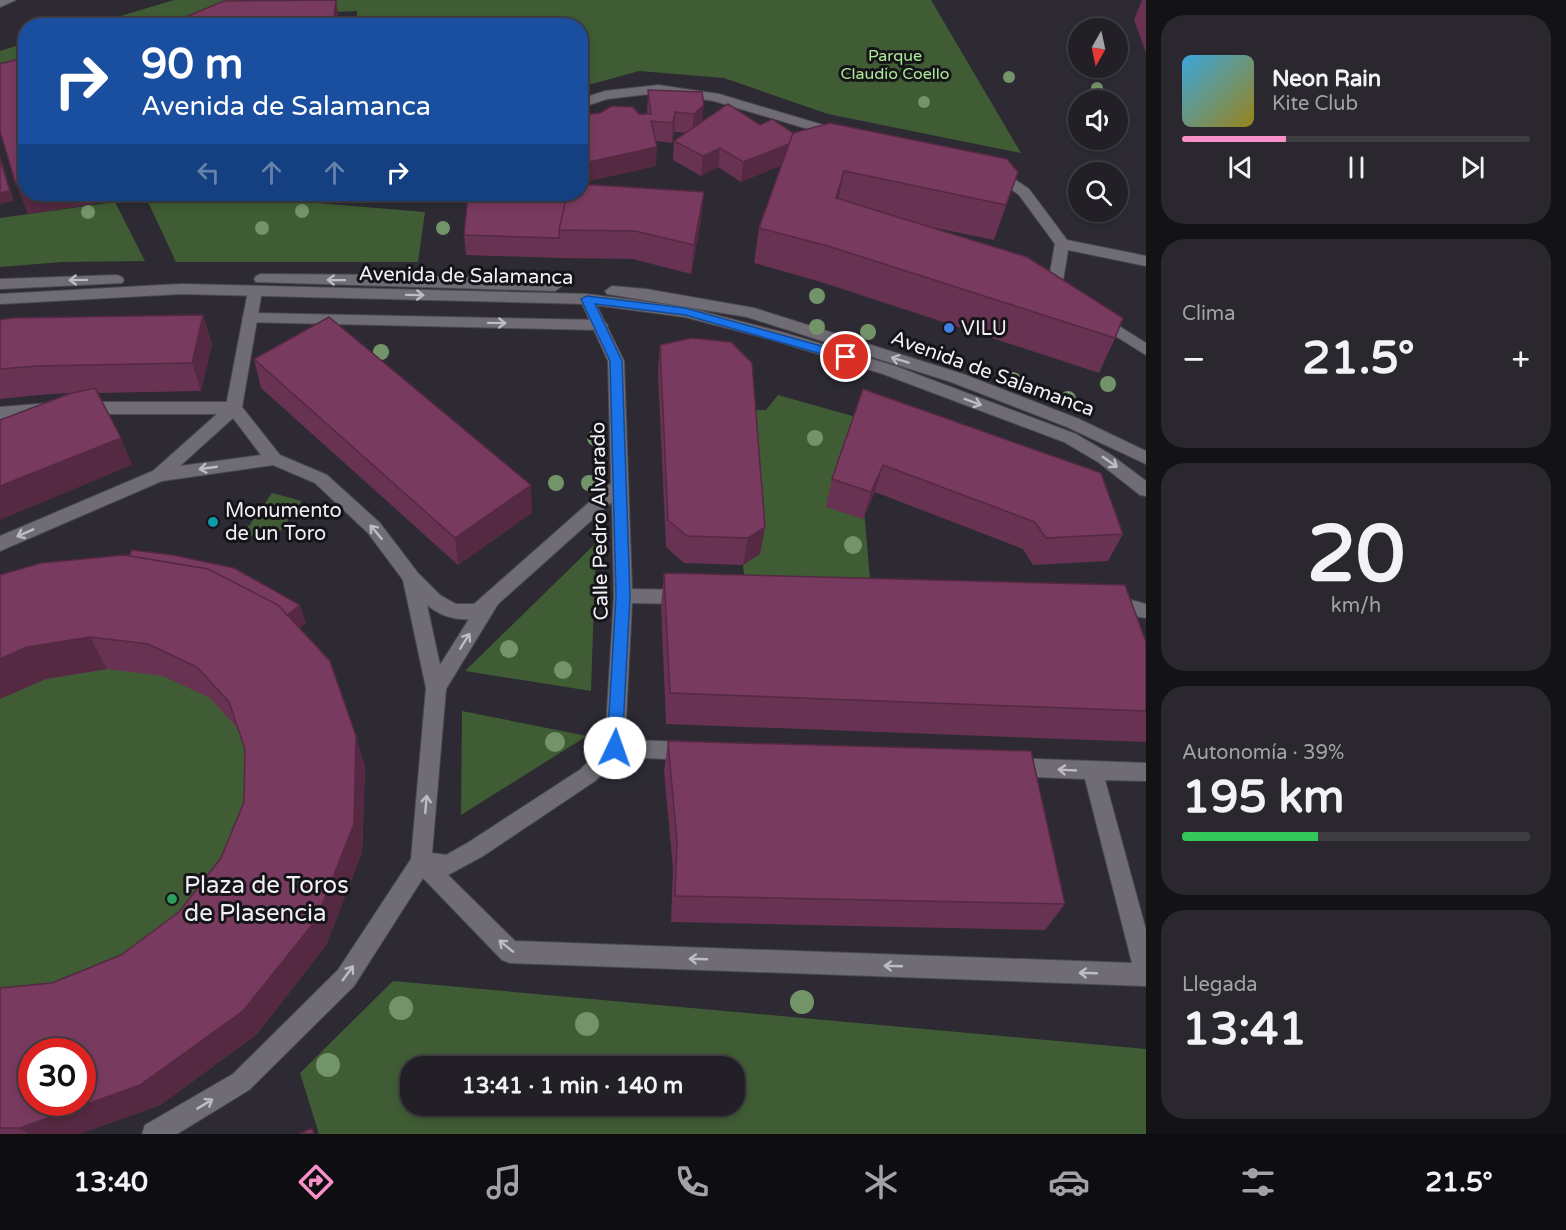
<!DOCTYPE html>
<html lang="es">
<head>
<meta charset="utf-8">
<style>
  body { margin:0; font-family:"Varela Round",sans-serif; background:#2a282e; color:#f1f3f6; height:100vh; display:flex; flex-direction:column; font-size:22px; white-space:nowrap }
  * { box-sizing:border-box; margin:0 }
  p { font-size:20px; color:#a2a3a7 }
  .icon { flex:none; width:33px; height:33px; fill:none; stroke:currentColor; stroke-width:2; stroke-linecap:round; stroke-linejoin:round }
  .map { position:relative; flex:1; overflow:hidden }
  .panel { display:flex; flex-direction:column; gap:15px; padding:15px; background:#131215; width:420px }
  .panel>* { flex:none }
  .guide { position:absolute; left:18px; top:18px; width:570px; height:183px; border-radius:24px; box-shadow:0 3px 9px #0003,0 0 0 2px #3f3e43; background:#1a4fa0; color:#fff; overflow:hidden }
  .needle { width:39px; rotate:189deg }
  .controls { position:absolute; left:1068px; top:18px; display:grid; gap:12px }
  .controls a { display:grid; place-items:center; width:60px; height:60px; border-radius:50%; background:#222026; box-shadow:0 3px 9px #0003,0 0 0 2px #3f3e43; font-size:30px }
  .speed { position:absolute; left:18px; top:1038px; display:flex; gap:12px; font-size:30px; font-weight:700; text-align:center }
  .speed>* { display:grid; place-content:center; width:78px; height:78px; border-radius:50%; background:#222026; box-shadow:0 3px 9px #0003,0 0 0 2px #3f3e43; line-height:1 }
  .speed .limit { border:9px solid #d22; background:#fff; color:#111 }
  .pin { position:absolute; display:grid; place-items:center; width:51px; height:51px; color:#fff; margin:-26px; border:3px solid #fff; border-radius:50%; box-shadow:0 2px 6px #0007 }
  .me { position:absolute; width:66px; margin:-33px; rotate:3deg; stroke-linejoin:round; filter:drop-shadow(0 0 4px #0008) }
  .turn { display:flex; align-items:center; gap:21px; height:126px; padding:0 24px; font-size:27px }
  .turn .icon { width:78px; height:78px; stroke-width:2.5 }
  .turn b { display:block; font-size:42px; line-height:51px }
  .lanes { display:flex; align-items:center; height:57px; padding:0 24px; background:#0003; justify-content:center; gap:30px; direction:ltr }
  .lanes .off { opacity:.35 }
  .big { font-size:45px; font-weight:800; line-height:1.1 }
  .panel .tile { flex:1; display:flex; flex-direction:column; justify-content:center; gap:9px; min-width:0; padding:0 21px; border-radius:24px; background:#2a282e }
  .panel .dial { align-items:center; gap:0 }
  .dial b { font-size:78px; line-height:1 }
  .song { display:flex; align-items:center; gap:18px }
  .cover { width:72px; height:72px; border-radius:9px; background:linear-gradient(135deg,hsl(200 70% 55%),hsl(50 70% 35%)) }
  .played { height:6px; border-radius:3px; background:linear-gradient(90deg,#f98fc9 30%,#3f3e43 30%) }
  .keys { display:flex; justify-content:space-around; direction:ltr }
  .heat { display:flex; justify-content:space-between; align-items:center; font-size:33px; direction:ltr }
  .charge { height:9px; border-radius:4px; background:linear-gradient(90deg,#34c759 39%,#3f3e43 0) }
  .trip { position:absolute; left:400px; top:1056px; width:345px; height:60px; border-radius:24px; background:#222026; box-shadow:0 3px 9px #0003,0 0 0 2px #3f3e43; font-weight:800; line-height:60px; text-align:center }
  .dock { display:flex; height:96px; justify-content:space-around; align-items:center; background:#0e0d0f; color:#a2a3a7 }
  .dock .icon { width:42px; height:42px }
  .dock .active { color:#f98fc9 }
  .dock b { font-size:27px; color:#f1f3f6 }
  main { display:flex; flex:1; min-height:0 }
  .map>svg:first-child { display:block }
  .green { fill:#3f5c34; fill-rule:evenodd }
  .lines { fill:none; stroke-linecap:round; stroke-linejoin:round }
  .lane-casing { stroke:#4b4850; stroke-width:2 }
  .street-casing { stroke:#4b4850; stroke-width:2 }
  .secondary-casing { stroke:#4b4850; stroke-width:2 }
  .lane { fill:#6f6c76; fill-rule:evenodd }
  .street { fill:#6f6c76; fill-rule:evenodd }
  .secondary { fill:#6f6c76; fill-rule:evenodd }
  .tree { fill:#739469 }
  .wall { fill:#683252 }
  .shaded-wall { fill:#552942 }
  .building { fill:#793a5f; stroke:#552942; stroke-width:1.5; fill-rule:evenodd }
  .oneway { stroke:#bebbc3 }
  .route { fill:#1a73e8; stroke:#114b97; stroke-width:1.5 }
  .shop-dot { fill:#3f7fe0; stroke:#151418; stroke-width:2 }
  .culture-dot { fill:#0f9aa8; stroke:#151418; stroke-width:2 }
  .leisure-dot { fill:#2e9e5b; stroke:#151418; stroke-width:2 }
  .labels { text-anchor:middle; stroke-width:6; stroke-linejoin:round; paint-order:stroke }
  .far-park-label { font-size:16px; fill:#adea95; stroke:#151418 }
  .street-label { font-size:20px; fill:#f2f0f6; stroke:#151418 }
  .poi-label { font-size:20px; fill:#f2f0f6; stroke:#151418; text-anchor:start }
  .near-poi-label { font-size:24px; fill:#f2f0f6; stroke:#151418; text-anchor:start }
</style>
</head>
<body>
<main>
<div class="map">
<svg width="1146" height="1134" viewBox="0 0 1146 1134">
  <rect width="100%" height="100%" fill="#2d2a33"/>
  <path class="green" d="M174 0H931L1021 153 828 114 724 78 639 71 581 87 580 26 357 25V11L211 17 193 25 87 26Z
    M25 43V59L0 63V51Z
    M115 202 145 261 62 262 0 267V218Z
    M148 202 316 203 425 212 418 262H176Z
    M778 395 856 417 871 591 745 585 743 565 760 553 749 410H766Z
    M272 493 302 501 274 540 243 534Z
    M596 543 591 691 465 671Z
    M59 596 365 766 362 852 326 945 257 1034 160 1105 79 1134H0V614ZM32 1052H82V1102H32Z
    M462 711 587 736 461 815Z
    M393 981 1146 1049V1134H319L300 1073ZM411 1066H735V1106H411Z"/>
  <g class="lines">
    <g class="lane-casing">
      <path id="lane" d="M250 313 600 320 608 325 600 330 245 322 242 318Z
        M83 402H234L240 404 242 408 240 412 234 414H83L77 412 75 408 77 404Z
        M50 403 56 405 58 409 56 413 0 419V407Z"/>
    </g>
    <g class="street-casing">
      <path id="street" d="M0 0H16L0 7Z
        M658 85 719 94 843 131 845 134 838 138 714 101 658 93 607 99 580 108V99L605 91Z
        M995 166 1029 189 1067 240 1146 256V266L1068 250 1062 287 1069 294 1062 299 1047 289 1055 244 1019 195 990 173 988 170Z
        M255 286 262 291 242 407 280 455 327 475 380 523 418 573 440 595 456 604H474L611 483 608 361 580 299 582 296H592L624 361 632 589 687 590 693 592 696 597 693 602 687 604 632 603 625 740 691 742 698 745 701 751 698 757 691 760 619 757 595 781 483 856 448 875 515 941 1132 963 1085 779 1012 776 1005 773 1002 767 1005 761 1012 758 1146 763V781L1105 780 1146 930V986L510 963 502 960 423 878 354 986 249 1090 177 1134H142L145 1125 233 1074 338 970 411 859 426 688 403 580 368 533 315 483 273 465 162 481 0 551V536L153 471 226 406 248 291ZM233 418 261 455 180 466ZM612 502 614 596 605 744 581 769 469 842 446 855 432 853 446 689 498 604ZM427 605C439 615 453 620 469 619L440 665Z
        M1098 313 1146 343V355L1093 322 1090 318Z
        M1111 599 1131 600 1146 604V618L1104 611 1102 606 1104 601Z"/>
    </g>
    <g class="secondary-casing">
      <path id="secondary" d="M261 274 394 275 555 281 562 286 555 291 256 282 254 279 256 276Z
        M117 275 122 277 124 280 122 283 0 289V279Z
        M181 284 587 294 685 307 785 333 895 366 1076 434 1110 454 1146 481V496L1140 495 1098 462 1064 442 883 374 776 341 685 317 587 304 181 294 0 304V294Z
        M612 286 646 289 754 308 963 374 1079 419 1146 451V464L1067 427 951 382 747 317 607 294 605 291Z"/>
    </g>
    <use href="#lane" class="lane"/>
    <use href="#street" class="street"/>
    <use href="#secondary" class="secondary"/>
  </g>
  <g class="tree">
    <circle cx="1009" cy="77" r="6"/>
    <circle cx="1097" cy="88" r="6"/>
    <circle cx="924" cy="102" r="6"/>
    <circle cx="302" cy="211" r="7"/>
    <circle cx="88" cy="212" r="7"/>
    <circle cx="262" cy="228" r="7"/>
    <circle cx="443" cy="228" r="7"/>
    <circle cx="817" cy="296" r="8"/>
    <circle cx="817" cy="327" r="8"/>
    <circle cx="868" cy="332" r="8"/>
    <circle cx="381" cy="352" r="8"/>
    <circle cx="1013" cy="380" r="8"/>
    <circle cx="1108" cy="384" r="8"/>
    <circle cx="1068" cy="399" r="8"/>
    <circle cx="595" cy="438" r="8"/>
    <circle cx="815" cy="438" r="8"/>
    <circle cx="556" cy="483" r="8"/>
    <circle cx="589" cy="483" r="8"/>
    <circle cx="853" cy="545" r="9"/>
    <circle cx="509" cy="649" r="9"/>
    <circle cx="563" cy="670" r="9"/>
    <circle cx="555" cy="742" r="10"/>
    <circle cx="802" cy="1002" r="12"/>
    <circle cx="401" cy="1008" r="12"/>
    <circle cx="587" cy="1024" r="12"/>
    <circle cx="328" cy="1065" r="12"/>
  </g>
  <path class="wall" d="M1142 0H1146V53L1134 20Z
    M648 90 702 92V122L760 125 793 133 1018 172 994 240 926 226 1115 338 1099 373 821 282 754 263 759 228 781 165 741 182 718 167 701 176 673 160 674 141 686 133 674 132 672 143 656 141V166L580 183V115L647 114Z
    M704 192 701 220 691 274 633 259 559 258 466 255 464 235Z
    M203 315 212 344 201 391 98 393 121 438 132 465 73 393 50 394 0 399V320Z
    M660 345 765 527 760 554 743 565 684 563 666 547 658 373Z
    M254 359 532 513 458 565 261 388Z
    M863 389 1123 534 1108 561 1033 565 1023 549 875 492 863 519 826 507 832 479Z
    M664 573 1146 711V742L666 724 661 606Z
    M0 575 306 623 299 628 365 766 362 852 326 945 257 1034 160 1105 79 1134H0V988L52 983 121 955 179 912 221 858 244 802 245 749 239 730 210 698 163 676 107 669 46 679Z
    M668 741 1065 904 1045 930 671 922 673 869 664 771Z"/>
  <path class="shaded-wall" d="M336 0 339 19V26H333Z
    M704 105 702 125 692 134 694 114Z
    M675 112 674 132 672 143 673 123Z
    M801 139 798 159 741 182 743 162Z
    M657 147 656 166 580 183V164Z
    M720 148 718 167 701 176 703 156Z
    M0 155 14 201 0 204Z
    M844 171 837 207 836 198Z
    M1018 172 1006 207 994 240 1006 205Z
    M26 184V194H90L94 204 28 214 16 185Z
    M704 192 701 220 691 274 694 245Z
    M203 315 212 344 201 391 192 363Z
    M121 438 132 465 0 520V486Z
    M883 465 875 492 863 519 871 492Z
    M531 485 532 513 458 565 455 538Z
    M765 527 760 554 743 565 748 538Z
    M300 605 306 623 288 638 282 619Z
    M90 637 107 669 46 679 0 699V659L27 647Z
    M356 736 365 766 362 852 326 945 257 1034 160 1105 79 1134H28L20 1128Z"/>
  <path class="building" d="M336 0 333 26H164L224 1Z
    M26 57V184L16 185 0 131V64Z
    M648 90 702 92 704 105 694 114 675 112 673 123 651 121 657 147 580 164V115L600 113 612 106 633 107 639 114H651Z
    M728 104 760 125 772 119 793 133 789 144 743 162 720 148 703 156 674 141Z
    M830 123 1007 159 1018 172 1006 205 844 171 836 198 1027 257 1123 318 1115 338 828 246 759 228 793 133Z
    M0 159 10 191 0 193Z
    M580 184 704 192 694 245 635 231 559 230 567 194H580Z
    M468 194H567L559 230V238L464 235Z
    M203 315 192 363 37 366 0 369V320L12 318Z
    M329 317 531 485 455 538 254 359Z
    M692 338 731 342 752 363 765 527 748 538 687 536 668 520 660 345Z
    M95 388 121 438 0 486V420L69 394Z
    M863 389 1101 473 1123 534 1046 538 1035 522 883 465 871 492 832 479Z
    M132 550 173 555 234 568 300 605 287 615 278 605 208 569 129 556Z
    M125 555 208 569 278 605 330 661 356 736 354 824 316 920 243 1011 140 1085 20 1128H0V988L52 983 121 955 179 912 221 858 244 802 245 749 229 702 197 667 148 644 90 637 27 647 0 659V575L41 563ZM32 1052H82V1102H32Z
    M664 573 1125 585 1146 642V711L670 693Z
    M668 741 1031 751 1065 904 675 896 677 842Z
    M312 1128 314 1134H299Z"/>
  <defs><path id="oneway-shaft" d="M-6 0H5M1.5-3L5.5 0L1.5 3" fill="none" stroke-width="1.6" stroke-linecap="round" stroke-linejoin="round" transform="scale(1.5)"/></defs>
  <g class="oneway">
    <use href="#oneway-shaft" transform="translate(78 280) rotate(179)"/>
    <use href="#oneway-shaft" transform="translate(336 280) rotate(-179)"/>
    <use href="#oneway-shaft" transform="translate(415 295) rotate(1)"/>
    <use href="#oneway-shaft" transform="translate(497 323) rotate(1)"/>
    <use href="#oneway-shaft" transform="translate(900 360) rotate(-163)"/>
    <use href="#oneway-shaft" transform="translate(973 402) rotate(20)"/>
    <use href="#oneway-shaft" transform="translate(1110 462) rotate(35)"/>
    <use href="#oneway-shaft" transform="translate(208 468) rotate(172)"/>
    <use href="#oneway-shaft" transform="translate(376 532) rotate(-130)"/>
    <use href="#oneway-shaft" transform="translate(25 533) rotate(156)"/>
    <use href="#oneway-shaft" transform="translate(465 641) rotate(-58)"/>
    <use href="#oneway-shaft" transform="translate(1067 770) rotate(-177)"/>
    <use href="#oneway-shaft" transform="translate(426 804) rotate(-85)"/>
    <use href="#oneway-shaft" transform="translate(506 946) rotate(-141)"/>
    <use href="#oneway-shaft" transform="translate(698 959) rotate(-178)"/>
    <use href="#oneway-shaft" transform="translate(893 966) rotate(-178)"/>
    <use href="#oneway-shaft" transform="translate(348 973) rotate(-54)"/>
    <use href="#oneway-shaft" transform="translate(1088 973) rotate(-178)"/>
    <use href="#oneway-shaft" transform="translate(205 1104) rotate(-31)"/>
  </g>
  <path class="route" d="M587 296 685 308 850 354 852 357 846 361 685 315 595 304 622 361 630 596 622 748 620 752 615 754 609 752 607 748 616 596 610 361 581 299Z"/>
  <circle class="shop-dot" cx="949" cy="328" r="6"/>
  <circle class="culture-dot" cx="213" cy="522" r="6"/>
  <circle class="leisure-dot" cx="172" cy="899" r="6"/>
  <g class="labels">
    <g class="far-park-label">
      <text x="895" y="61">Parque<tspan x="895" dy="18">Claudio Coello</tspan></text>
    </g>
    <g class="street-label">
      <text transform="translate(466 275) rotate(1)" y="7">Avenida de Salamanca</text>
      <text transform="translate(993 373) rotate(20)" y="7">Avenida de Salamanca</text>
      <text transform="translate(599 521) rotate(-91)" y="7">Calle Pedro Alvarado</text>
    </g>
    <g class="poi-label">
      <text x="961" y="335">VILU</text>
      <text x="225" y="517">Monumento<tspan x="225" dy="23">de un Toro</tspan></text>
    </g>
    <g class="near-poi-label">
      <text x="184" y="893">Plaza de Toros<tspan x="184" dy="28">de Plasencia</tspan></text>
    </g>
  </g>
</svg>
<div class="controls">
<a><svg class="needle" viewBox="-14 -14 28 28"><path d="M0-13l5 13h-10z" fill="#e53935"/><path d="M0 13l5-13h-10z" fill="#a2a3a7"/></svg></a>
<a><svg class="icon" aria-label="sound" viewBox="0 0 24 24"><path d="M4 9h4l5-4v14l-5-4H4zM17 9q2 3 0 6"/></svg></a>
<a><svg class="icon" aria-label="search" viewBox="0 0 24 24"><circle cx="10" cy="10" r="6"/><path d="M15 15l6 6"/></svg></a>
</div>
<div class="speed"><div class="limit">30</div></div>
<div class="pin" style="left:846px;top:357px;background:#d93025"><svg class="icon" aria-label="arrive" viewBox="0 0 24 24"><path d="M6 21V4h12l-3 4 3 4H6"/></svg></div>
<svg class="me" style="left:615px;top:748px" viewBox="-20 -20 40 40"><circle r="19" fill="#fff"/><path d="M0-13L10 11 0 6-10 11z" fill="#1a73e8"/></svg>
<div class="trip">13:41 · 1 min · 140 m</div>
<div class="guide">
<div class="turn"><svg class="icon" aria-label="right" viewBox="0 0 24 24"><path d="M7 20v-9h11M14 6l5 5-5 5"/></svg><div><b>90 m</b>Avenida de Salamanca</div></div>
<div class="lanes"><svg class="icon off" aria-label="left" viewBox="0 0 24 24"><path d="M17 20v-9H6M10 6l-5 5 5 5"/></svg><svg class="icon off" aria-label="ahead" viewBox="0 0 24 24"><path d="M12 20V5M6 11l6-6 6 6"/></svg><svg class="icon off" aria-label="ahead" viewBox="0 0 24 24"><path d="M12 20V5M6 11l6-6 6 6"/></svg><svg class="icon" aria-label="right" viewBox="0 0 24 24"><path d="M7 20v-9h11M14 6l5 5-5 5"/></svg></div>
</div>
</div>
<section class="panel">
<div class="tile">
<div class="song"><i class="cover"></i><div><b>Neon Rain</b><p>Kite Club</p></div></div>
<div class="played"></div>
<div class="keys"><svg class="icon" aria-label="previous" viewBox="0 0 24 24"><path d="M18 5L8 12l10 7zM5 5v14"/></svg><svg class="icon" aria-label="pause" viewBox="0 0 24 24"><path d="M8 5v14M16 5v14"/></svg><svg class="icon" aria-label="next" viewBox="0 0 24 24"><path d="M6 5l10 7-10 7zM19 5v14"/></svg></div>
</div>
<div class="tile"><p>Clima</p>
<div class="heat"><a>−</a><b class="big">21.5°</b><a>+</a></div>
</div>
<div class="tile dial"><b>20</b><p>km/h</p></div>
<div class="tile"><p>Autonomía · 39%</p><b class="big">195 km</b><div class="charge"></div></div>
<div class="tile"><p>Llegada</p><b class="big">13:41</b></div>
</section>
</main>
<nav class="dock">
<b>13:40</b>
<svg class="icon active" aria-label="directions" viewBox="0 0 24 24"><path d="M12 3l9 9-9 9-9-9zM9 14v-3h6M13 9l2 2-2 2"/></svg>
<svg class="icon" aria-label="music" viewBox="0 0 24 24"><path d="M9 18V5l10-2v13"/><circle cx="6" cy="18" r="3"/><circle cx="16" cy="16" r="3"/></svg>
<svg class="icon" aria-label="phone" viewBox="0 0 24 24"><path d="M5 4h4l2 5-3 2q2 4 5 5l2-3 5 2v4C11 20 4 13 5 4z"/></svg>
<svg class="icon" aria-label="climate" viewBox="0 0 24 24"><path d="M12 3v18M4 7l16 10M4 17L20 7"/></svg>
<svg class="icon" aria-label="car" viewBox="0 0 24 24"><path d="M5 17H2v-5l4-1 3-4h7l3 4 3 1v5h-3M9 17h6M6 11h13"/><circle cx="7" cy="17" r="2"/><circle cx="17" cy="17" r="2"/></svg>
<svg class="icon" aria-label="filters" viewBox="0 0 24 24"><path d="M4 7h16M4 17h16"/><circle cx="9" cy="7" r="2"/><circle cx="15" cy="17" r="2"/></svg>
<b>21.5°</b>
</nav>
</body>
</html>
